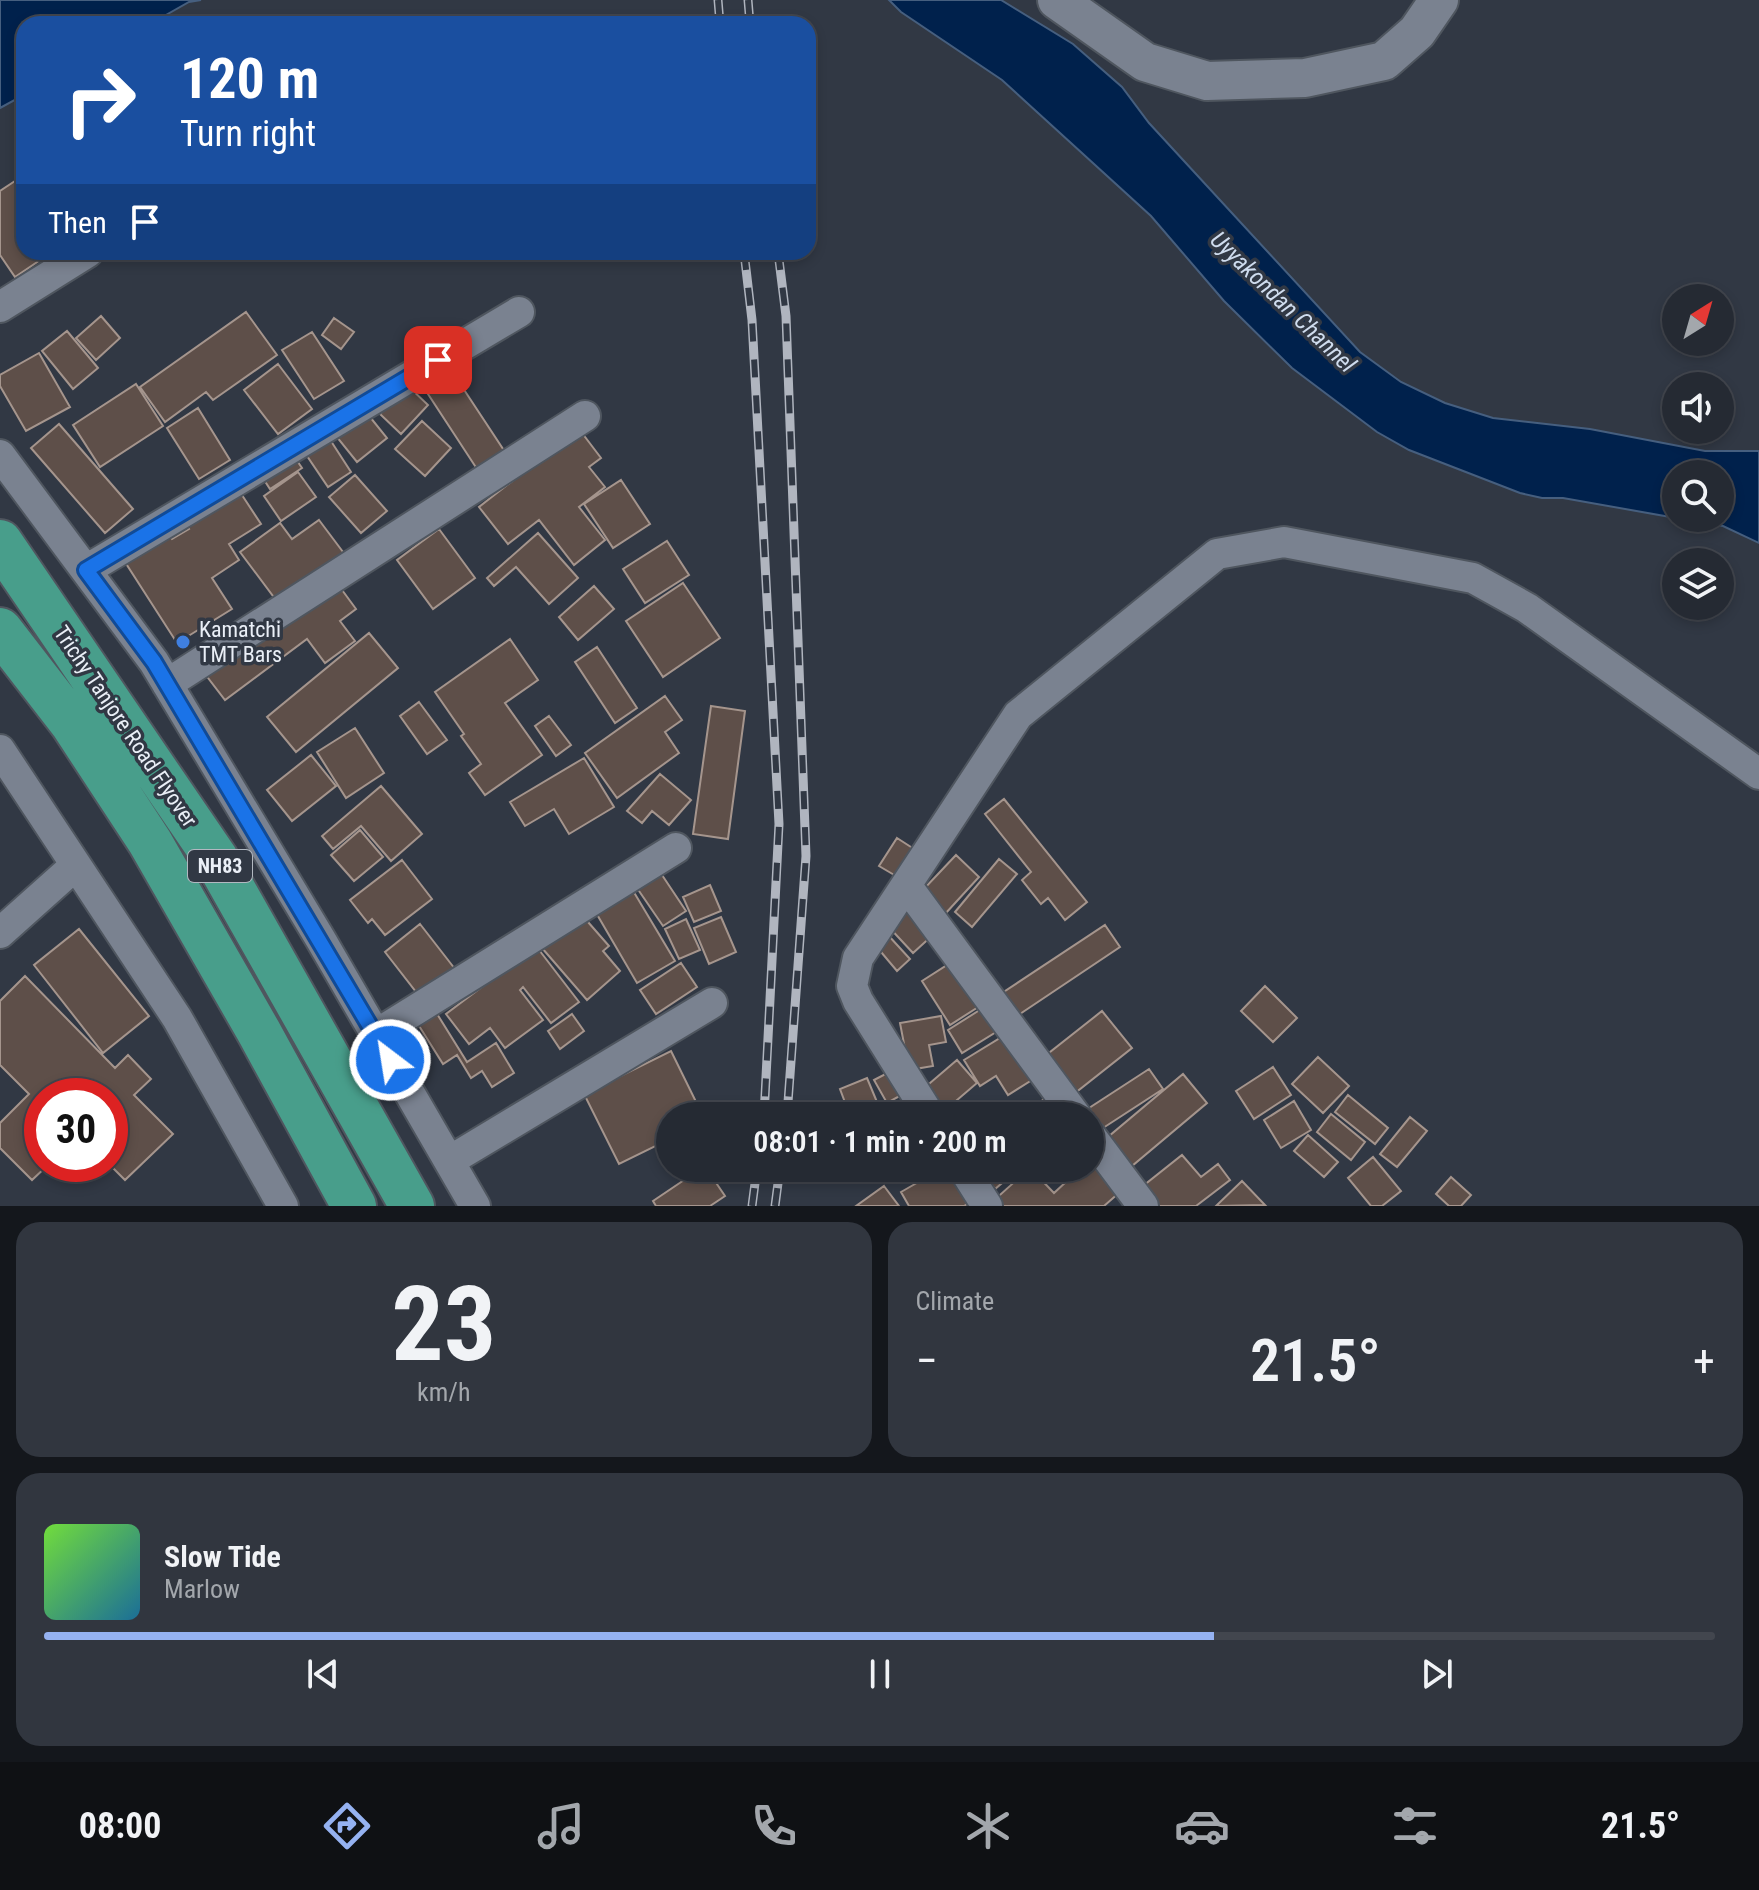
<!DOCTYPE html>
<html lang="en">
<head>
<meta charset="utf-8">
<style>
  body { margin:0; font-family:"Roboto Condensed",sans-serif; background:#31363f; color:#f1f3f6; height:100vh; display:flex; flex-direction:column; font-size:30px; white-space:nowrap }
  * { box-sizing:border-box; margin:0 }
  p { font-size:26px; color:#a3a7ac }
  .icon { flex:none; width:44px; height:44px; fill:none; stroke:currentColor; stroke-width:2; stroke-linecap:round; stroke-linejoin:round }
  .map { position:relative; height:1206px; overflow:hidden }
  .details { display:flex; flex-direction:column; gap:16px; padding:16px; background:#14171c; flex:1 }
  .details>* { flex:none }
  .guide { position:absolute; left:16px; top:16px; width:800px; height:244px; border-radius:24px; box-shadow:0 4px 12px #0003,0 0 0 2px #42464e; background:#1a4fa0; color:#fff; overflow:hidden }
  .needle { width:52px; rotate:37deg }
  .fabs { position:absolute; left:1662px; top:284px; display:grid; gap:16px }
  .fabs a { display:grid; place-items:center; width:72px; height:72px; border-radius:50%; background:#252a33; box-shadow:0 4px 12px #0003,0 0 0 2px #42464e; font-size:40px }
  .speed { position:absolute; left:24px; top:1078px; display:flex; gap:16px; font-size:40px; font-weight:700; text-align:center }
  .speed>* { display:grid; place-content:center; width:104px; height:104px; border-radius:50%; background:#252a33; box-shadow:0 4px 12px #0003,0 0 0 2px #42464e; line-height:1 }
  .speed .limit { border:12px solid #d22; background:#fff; color:#111 }
  .pin { position:absolute; display:grid; place-items:center; width:68px; height:68px; color:#fff; margin:-34px; border-radius:16px; box-shadow:0 4px 12px #0006 }
  .me { position:absolute; width:88px; margin:-44px; rotate:329deg; stroke-linejoin:round; filter:drop-shadow(0 0 6px #0008) }
  .turn { display:flex; align-items:center; gap:28px; height:168px; padding:0 32px; font-size:36px }
  .turn .icon { width:104px; height:104px; stroke-width:2.5 }
  .turn b { display:block; font-size:56px; line-height:68px }
  .then { display:flex; align-items:center; height:76px; padding:0 32px; background:#0003; gap:16px; font-size:30px }
  .big { font-size:60px; font-weight:600; line-height:1.1 }
  .details .widget { flex:1; display:flex; flex-direction:column; justify-content:center; gap:12px; min-width:0; padding:0 28px; border-radius:24px; background:#31363f }
  .details .dial { align-items:center; gap:0 }
  .dial b { font-size:104px; line-height:1 }
  .song { display:flex; align-items:center; gap:24px }
  .cover { width:96px; height:96px; border-radius:12px; background:linear-gradient(135deg,hsl(100 70% 55%),hsl(200 70% 35%)) }
  .played { height:8px; border-radius:4px; background:linear-gradient(90deg,#95b2f1 70%,#42464e 70%) }
  .keys { display:flex; justify-content:space-around; direction:ltr }
  .heat { display:flex; justify-content:space-between; align-items:center; font-size:44px; direction:ltr }
  .details .tiles { flex:1; display:grid; gap:16px; grid-template-columns:1fr 1fr }
  .widget:last-child { grid-column:span 2 }
  .trip { position:absolute; left:656px; top:1102px; width:448px; height:80px; border-radius:40px; background:#252a33; box-shadow:0 4px 12px #0003,0 0 0 2px #42464e; font-weight:600; line-height:80px; text-align:center }
  .tab-bar { display:flex; height:128px; justify-content:space-around; align-items:center; background:#0f1114; color:#a3a7ac }
  .tab-bar .icon { width:56px; height:56px }
  .tab-bar .selected { color:#95b2f1 }
  .tab-bar b { font-size:36px; color:#f1f3f6 }
  .map>svg:first-child { display:block }
  .water { fill:#00214c; stroke:#465f7f; stroke-width:2 }
  .building { fill:#5e4f49; stroke:#a5958d; stroke-width:2 }
  .lines { fill:none; stroke-linecap:round; stroke-linejoin:round }
  .minor-casing { stroke:#4f565f; stroke-width:34 }
  .tertiary-casing { stroke:#4f565f; stroke-width:42 }
  .trunk-casing { stroke:#4f565f; stroke-width:48 }
  .minor { stroke:#7a8290; stroke-width:30 }
  .tertiary { stroke:#7a8290; stroke-width:38 }
  .trunk { stroke:#489e8b; stroke-width:44 }
  .rail-casing { stroke:#b0b5bf; stroke-width:9 }
  .rail { stroke:#313844; stroke-width:6; stroke-dasharray:18; stroke-linecap:butt }
  .route-casing { stroke:#114b97; stroke-width:20 }
  .route { stroke:#1a73e8; stroke-width:14 }
  .shop-dot { fill:#3f7fe0; stroke:#313844; stroke-width:3 }
  .labels { text-anchor:middle; stroke-width:7; stroke-linejoin:round; paint-order:stroke }
  .shield { fill:#313844; stroke:#b2b8c1; stroke-width:2 }
  .shield-label { font-size:20px; font-weight:bold; fill:#eaeff7 }
  .poi-label { font-size:22px; fill:#eaeff7; stroke:#313844; text-anchor:start }
  .street-label { font-size:22px; fill:#eaeff7; stroke:#313844 }
  .water-label { font-size:24px; font-style:italic; fill:#cfdcee; stroke:#313844 }
</style>
</head>
<body>
<div class="map">
<svg width="1759" height="1206" viewBox="0 0 1759 1206">
  <rect width="100%" height="100%" fill="#313844"/>
  <path class="water" d="M0 0H201L189 2 150 24H24V95L0 108Z
    M889 0H1001L1073 44 1122 87 1149 123 1360 352 1401 382 1445 403 1493 418 1590 429 1705 451H1759V543L1723 526 1679 518H1720V474H1676V518L1563 498H1542L1520 493 1409 450 1377 432 1292 368 1224 301 1151 216 1002 80 901 12Z"/>
  <path class="building" d="M24 175V252H52L15 277 0 255V191Z
    M246 312 277 355 213 400 206 392 165 422 140 387Z
    M101 316 120 338 96 360 76 338Z
    M334 318 354 332 341 349 322 335Z
    M67 331 98 368 73 389 42 351Z
    M312 332 344 381 314 399 282 350Z
    M39 353 70 407 26 431 0 386V375Z
    M278 364 312 409 278 434 244 390Z
    M455 376 505 452 477 469 428 394Z
    M136 384 163 426 100 467 73 425Z
    M407 385 428 405 401 434 380 414Z
    M198 408 230 460 199 479 167 428Z
    M366 412 387 438 357 462 336 436Z
    M422 421 451 448 425 476 395 449Z
    M59 424 133 509 105 533 31 448Z
    M579 429 601 458 589 467 605 487 579 507 605 540 574 565 539 520 508 544 479 507Z
    M327 435 351 472 328 487 303 450Z
    M291 452 302 468 270 489 259 472Z
    M298 472 316 497 281 521 264 496Z
    M355 475 387 511 361 533 329 497Z
    M621 480 650 524 613 548 584 504Z
    M238 489 261 524 229 544 239 560 212 578 232 609 177 643 125 562 168 534 172 539 189 529 185 523Z
    M319 520 346 556 279 604 240 552 280 523 292 539Z
    M439 529 475 578 433 609 397 560Z
    M538 533 578 578 549 604 516 567 494 586 487 578Z
    M667 541 689 575 645 603 623 569Z
    M334 579 356 609 340 621 355 641 325 663 307 639 225 700 205 674Z
    M683 583 720 638 663 677 626 621Z
    M594 586 614 609 578 640 559 617Z
    M369 633 398 668 296 752 267 717Z
    M510 639 538 680 505 703 542 755 485 795 469 773 481 764 461 736 464 734 435 692Z
    M597 647 637 708 615 723 575 662Z
    M665 696 682 720 665 732 679 753 617 798 585 753Z
    M419 702 447 740 427 754 400 716Z
    M711 706 745 711 728 839 693 834Z
    M549 716 571 745 556 756 535 726Z
    M355 728 384 773 346 798 317 752Z
    M311 755 336 786 292 821 267 790Z
    M584 758 614 807 569 834 554 809 525 826 510 802Z
    M660 774 691 800 669 825 652 811 642 823 627 811Z
    M381 786 422 834 391 861 361 826 333 849 322 836Z
    M1004 799 1087 902 1065 920 1048 898 1041 904 1022 880 1031 872 985 814Z
    M360 830 383 857 354 881 331 855Z
    M897 838 914 849 896 876 879 866Z
    M956 855 979 877 945 914 921 892Z
    M999 859 1017 874 972 927 955 912Z
    M402 860 432 899 385 935 372 919 368 923 350 900Z
    M660 872 686 911 663 926 637 888Z
    M710 885 721 911 694 922 683 897Z
    M632 889 675 961 637 983 595 911Z
    M908 904 935 933 913 953 886 924Z
    M581 914 609 946 603 951 620 971 587 1000 542 948Z
    M721 917 736 952 709 964 694 928Z
    M686 919 700 950 679 959 665 929Z
    M420 924 455 969 420 997 385 952Z
    M1105 925 1120 947 1011 1020 996 997Z
    M79 929 149 1016 103 1053 34 965Z
    M888 935 910 959 897 971 876 946Z
    M536 946 579 1002 551 1023 523 987 520 990 543 1020 505 1048 490 1028 469 1044 446 1014Z
    M955 960 983 1004 950 1025 922 981Z
    M681 963 697 987 656 1014 640 990Z
    M25 976 115 1068 128 1055 151 1079 134 1095 173 1134 125 1180 109 1164 110 1096H42V1164H49L32 1180 0 1148V1123L29 1094 0 1065V1001Z
    M1265 986 1297 1018 1273 1042 1241 1011Z
    M986 1006 1001 1029 962 1053 948 1030Z
    M434 1009 467 1062 496 1043 514 1073 492 1087 482 1071 471 1078 457 1055 443 1064 416 1021Z
    M1102 1011 1132 1048 1070 1097 1040 1060Z
    M572 1014 584 1031 560 1049 548 1031Z
    M941 1016 946 1042 929 1045 933 1066 909 1070 900 1023Z
    M1005 1035 1032 1080 1008 1095 996 1076 980 1086 964 1060Z
    M671 1051 703 1116H670V1139L619 1164 584 1094Z
    M1318 1057 1349 1086 1323 1113 1292 1084Z
    M957 1060 977 1083 943 1112 923 1089Z
    M1273 1067 1291 1095 1254 1119 1236 1091Z
    M895 1069 907 1092 887 1103 874 1080Z
    M1149 1069 1163 1089 1100 1130 1086 1110Z
    M1183 1074 1207 1103 1126 1171 1102 1142Z
    M867 1078 877 1102 849 1113 840 1089Z
    M1050 1094 1069 1116H1024Z
    M1348 1095 1388 1128 1375 1144 1335 1112Z
    M910 1098 921 1116H879Z
    M1294 1101 1311 1130 1281 1148 1264 1120Z
    M1331 1114 1365 1142 1351 1160 1317 1132Z
    M1410 1117 1427 1131 1397 1167 1380 1154Z
    M1308 1135 1338 1162 1324 1177 1294 1151Z
    M1182 1155 1201 1177 1218 1164 1230 1180 1196 1206H1159L1143 1186Z
    M1373 1157 1401 1191 1382 1206H1371L1348 1178Z
    M1090 1160 1120 1192 1104 1206H994L991 1203 1030 1168 1054 1193 1081 1168H1090Z
    M702 1168H706L725 1196 710 1206H656L653 1201Z
    M943 1168H947L969 1203 964 1206H909L901 1192Z
    M978 1168H1020L995 1189Z
    M1451 1177 1471 1195 1461 1206H1449L1436 1194Z
    M1242 1181 1265 1205 1216 1206Z
    M884 1186 899 1206H856Z"/>
  <g class="lines">
    <g class="minor-casing">
      <path id="minor" d="M0 307 88 252
        M0 455 154 662 321 940 475 1206
        M86 570 519 312
        M167 684 585 416
        M0 750 177 1018 283 1206
        M906 885 1076 1116
        M0 933 76 865
        M375 1035 676 848
        M930 1116 858 1001 852 986 858 958 1018 715 1217 554 1284 542 1473 578 1527 608 1759 774
        M1090 1135 1143 1206
        M451 1160 712 1003
        M963 1168 987 1206"/>
    </g>
    <g class="tertiary-casing">
      <path id="tertiary" d="M1057 0 1145 62 1207 81 1305 78 1384 61 1417 32 1439 0"/>
    </g>
    <g class="trunk-casing">
      <path id="trunk" d="M0 542 216 859 412 1206
        M0 630 72 723 150 842 259 1032 354 1206"/>
    </g>
    <use href="#minor" class="minor"/>
    <use href="#tertiary" class="tertiary"/>
    <use href="#trunk" class="trunk"/>
    <g class="rail-casing">
      <path id="rail" d="M718 0 720 24
        M748 0 750 24
        M744 252 752 320 779 824 764 1116
        M778 252 786 316 806 856 787 1116
        M752 1206 757 1168
        M775 1206 780 1168"/>
    </g>
    <use href="#rail" class="rail"/>
  </g>
  <g class="lines">
    <g class="route-casing">
      <path id="route" d="M390 1060 154 662 86 570 438 360"/>
    </g>
    <use href="#route" class="route"/>
  </g>
  <circle class="shop-dot" cx="183" cy="642" r="8"/>
  <g class="labels">
    <rect class="shield" x="188" y="850" width="64" height="32" rx="6"/>
    <g class="shield-label">
      <text x="220" y="873">NH83</text>
    </g>
    <g class="poi-label">
      <text x="199" y="637">Kamatchi<tspan x="199" dy="25">TMT Bars</tspan></text>
    </g>
    <g class="street-label">
      <text transform="translate(126 726) rotate(56)" y="8">Trichy Tanjore Road Flyover</text>
    </g>
    <g class="water-label">
      <text transform="translate(1283 302) rotate(44)" y="8">Uyyakondan Channel</text>
    </g>
  </g>
</svg>
<div class="fabs">
<a><svg class="needle" viewBox="-14 -14 28 28"><path d="M0-13l5 13h-10z" fill="#e53935"/><path d="M0 13l5-13h-10z" fill="#a3a7ac"/></svg></a>
<a><svg class="icon" aria-label="sound" viewBox="0 0 24 24"><path d="M4 9h4l5-4v14l-5-4H4zM17 9q2 3 0 6"/></svg></a>
<a><svg class="icon" aria-label="search" viewBox="0 0 24 24"><circle cx="10" cy="10" r="6"/><path d="M15 15l6 6"/></svg></a>
<a><svg class="icon" aria-label="layers" viewBox="0 0 24 24"><path d="M12 4l9 5-9 5-9-5zM3 14l9 5 9-5"/></svg></a>
</div>
<div class="speed"><div class="limit">30</div></div>
<div class="pin" style="left:438px;top:360px;background:#d93025"><svg class="icon" aria-label="arrive" viewBox="0 0 24 24"><path d="M6 21V4h12l-3 4 3 4H6"/></svg></div>
<svg class="me" style="left:390px;top:1060px" viewBox="-20 -20 40 40"><circle r="17" fill="#1a73e8" stroke="#fff" stroke-width="3"/><path d="M0-11L8 9 0 5-8 9z" fill="#fff"/></svg>
<div class="trip">08:01 · 1 min · 200 m</div>
<div class="guide">
<div class="turn"><svg class="icon" aria-label="right" viewBox="0 0 24 24"><path d="M7 20v-9h11M14 6l5 5-5 5"/></svg><div><b>120 m</b>Turn right</div></div>
<div class="then">Then<svg class="icon" aria-label="arrive" viewBox="0 0 24 24"><path d="M6 21V4h12l-3 4 3 4H6"/></svg></div>
</div>
</div>
<section class="details">
<div class="tiles">
<div class="widget dial"><b>23</b><p>km/h</p></div>
<div class="widget"><p>Climate</p>
<div class="heat"><a>−</a><b class="big">21.5°</b><a>+</a></div>
</div>
<div class="widget">
<div class="song"><i class="cover"></i><div><b>Slow Tide</b><p>Marlow</p></div></div>
<div class="played"></div>
<div class="keys"><svg class="icon" aria-label="previous" viewBox="0 0 24 24"><path d="M18 5L8 12l10 7zM5 5v14"/></svg><svg class="icon" aria-label="pause" viewBox="0 0 24 24"><path d="M8 5v14M16 5v14"/></svg><svg class="icon" aria-label="next" viewBox="0 0 24 24"><path d="M6 5l10 7-10 7zM19 5v14"/></svg></div>
</div>
</div>
</section>
<nav class="tab-bar">
<b>08:00</b>
<svg class="icon selected" aria-label="directions" viewBox="0 0 24 24"><path d="M12 3l9 9-9 9-9-9zM9 14v-3h6M13 9l2 2-2 2"/></svg>
<svg class="icon" aria-label="music" viewBox="0 0 24 24"><path d="M9 18V5l10-2v13"/><circle cx="6" cy="18" r="3"/><circle cx="16" cy="16" r="3"/></svg>
<svg class="icon" aria-label="phone" viewBox="0 0 24 24"><path d="M5 4h4l2 5-3 2q2 4 5 5l2-3 5 2v4C11 20 4 13 5 4z"/></svg>
<svg class="icon" aria-label="climate" viewBox="0 0 24 24"><path d="M12 3v18M4 7l16 10M4 17L20 7"/></svg>
<svg class="icon" aria-label="car" viewBox="0 0 24 24"><path d="M5 17H2v-5l4-1 3-4h7l3 4 3 1v5h-3M9 17h6M6 11h13"/><circle cx="7" cy="17" r="2"/><circle cx="17" cy="17" r="2"/></svg>
<svg class="icon" aria-label="filters" viewBox="0 0 24 24"><path d="M4 7h16M4 17h16"/><circle cx="9" cy="7" r="2"/><circle cx="15" cy="17" r="2"/></svg>
<b>21.5°</b>
</nav>
</body>
</html>
